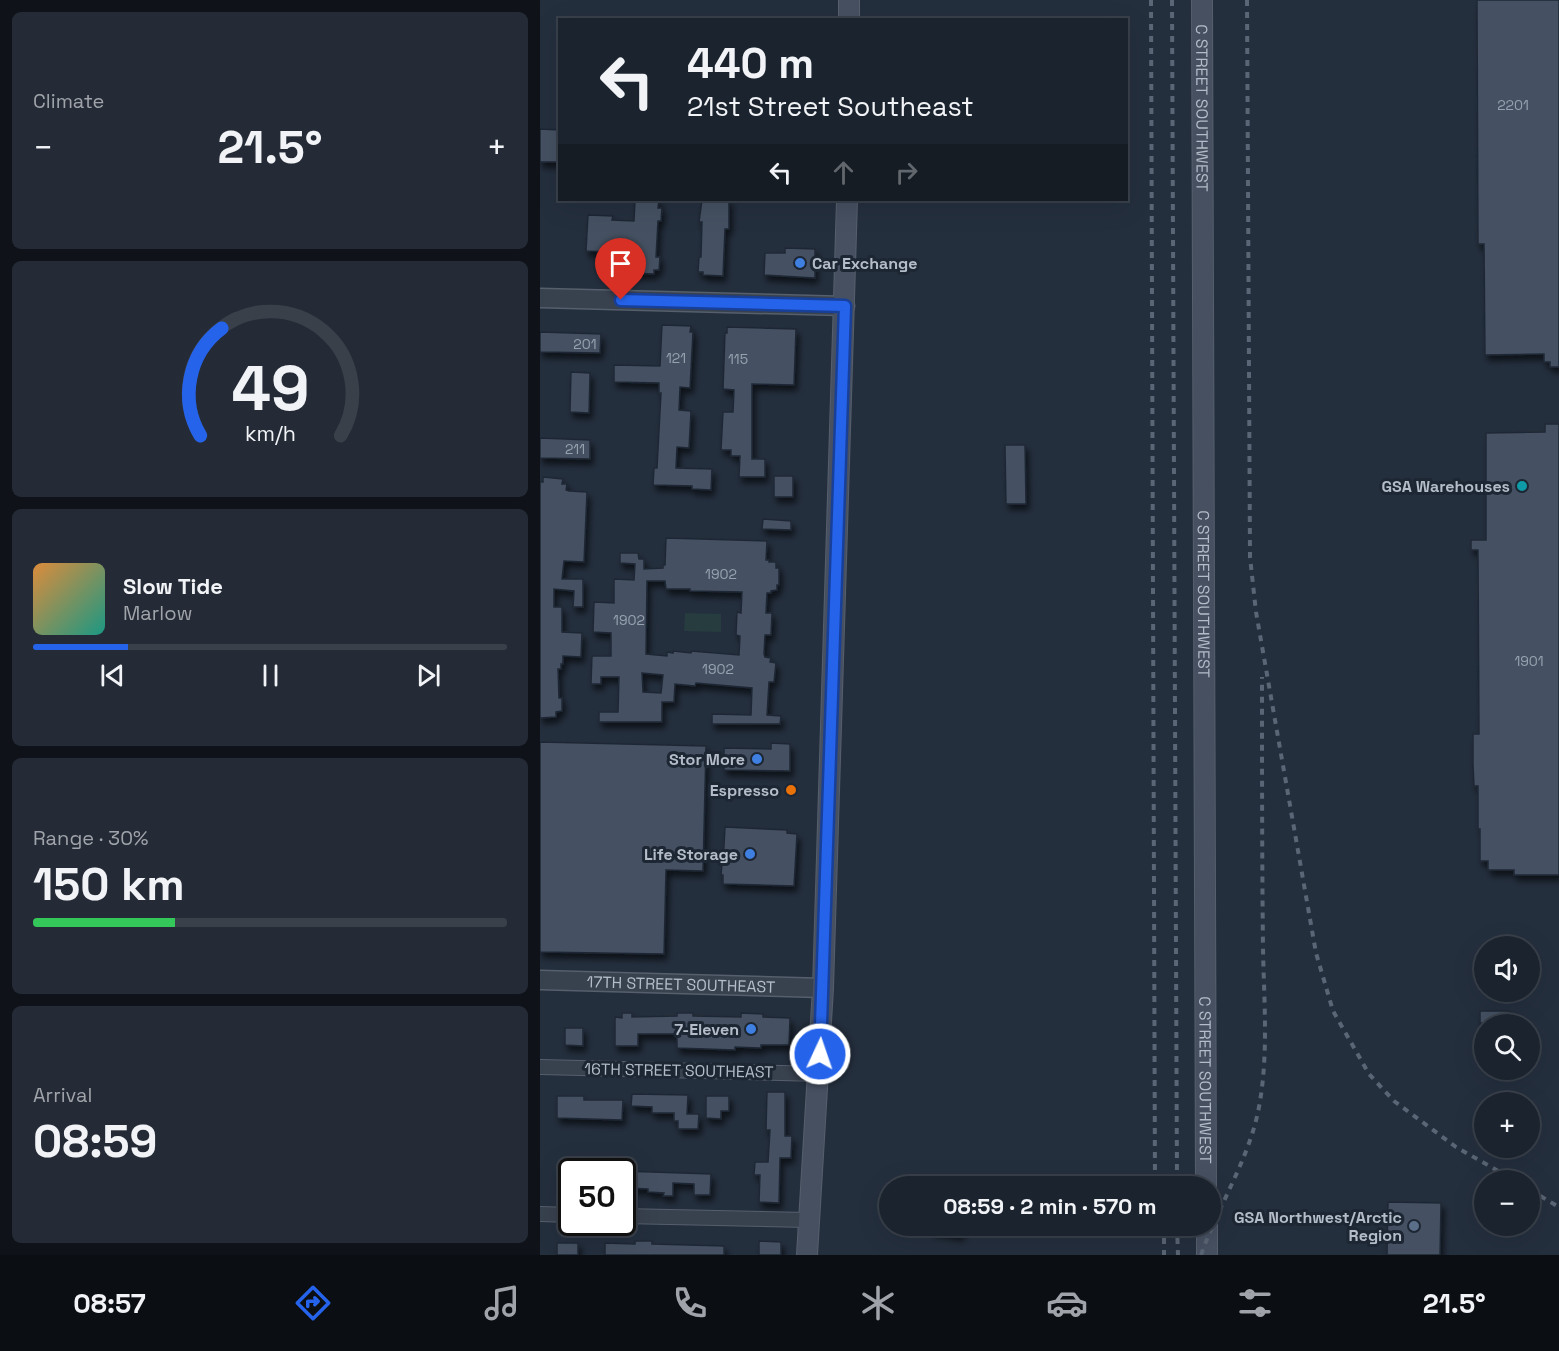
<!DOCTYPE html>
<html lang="en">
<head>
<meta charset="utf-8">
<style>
  body { margin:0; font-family:"Space Grotesk",sans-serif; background:#242b36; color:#f1f3f6; height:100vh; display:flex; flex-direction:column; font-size:22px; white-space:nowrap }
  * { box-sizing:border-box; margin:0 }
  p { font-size:20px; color:#a0a4aa }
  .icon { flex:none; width:33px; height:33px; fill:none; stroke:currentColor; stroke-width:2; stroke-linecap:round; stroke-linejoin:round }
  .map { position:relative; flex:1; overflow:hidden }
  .details { display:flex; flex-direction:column; gap:12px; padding:12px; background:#0f1319; width:540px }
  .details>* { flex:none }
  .guide { position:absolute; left:18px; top:18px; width:570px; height:183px; border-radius:0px; box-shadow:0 6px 24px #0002,0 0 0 2px #39404a; background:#1b232e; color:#f1f3f6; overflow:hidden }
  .fabs { position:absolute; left:934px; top:936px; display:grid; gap:12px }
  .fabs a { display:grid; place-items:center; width:66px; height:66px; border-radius:50%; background:#1b232e; box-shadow:0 6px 24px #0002,0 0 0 2px #39404a; font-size:30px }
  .speed { position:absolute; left:18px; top:1158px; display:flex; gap:12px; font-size:30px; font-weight:700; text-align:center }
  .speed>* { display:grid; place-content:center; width:78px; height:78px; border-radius:50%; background:#1b232e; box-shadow:0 6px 24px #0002,0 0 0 2px #39404a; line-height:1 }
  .speed .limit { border:3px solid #111; border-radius:9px; background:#fff; color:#111 }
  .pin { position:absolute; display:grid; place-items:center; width:51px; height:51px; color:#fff; margin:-62px -26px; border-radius:50% 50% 50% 0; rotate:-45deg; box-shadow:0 0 6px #0007 }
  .pin .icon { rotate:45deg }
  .me { position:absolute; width:66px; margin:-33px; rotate:3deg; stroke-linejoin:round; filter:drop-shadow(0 0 4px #0008) }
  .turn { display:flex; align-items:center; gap:21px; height:126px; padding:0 30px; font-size:27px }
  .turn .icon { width:78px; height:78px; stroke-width:2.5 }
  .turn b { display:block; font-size:42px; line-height:51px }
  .lanes { display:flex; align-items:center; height:57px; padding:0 30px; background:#0003; justify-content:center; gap:30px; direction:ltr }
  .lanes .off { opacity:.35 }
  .big { font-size:45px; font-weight:700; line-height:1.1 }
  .details .widget { flex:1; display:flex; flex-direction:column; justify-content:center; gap:9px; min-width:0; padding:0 21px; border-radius:9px; background:#242b36 }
  .details .dial { align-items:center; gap:0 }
  .dial svg { height:156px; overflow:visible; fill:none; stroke:#39404a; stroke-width:7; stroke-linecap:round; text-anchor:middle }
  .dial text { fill:#f1f3f6; stroke:none }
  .song { display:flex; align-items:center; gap:18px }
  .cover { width:72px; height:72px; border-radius:9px; background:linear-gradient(135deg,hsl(30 70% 55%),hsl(170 70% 35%)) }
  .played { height:6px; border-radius:3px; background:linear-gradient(90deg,#2563eb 20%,#39404a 20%) }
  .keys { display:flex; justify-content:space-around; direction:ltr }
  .heat { display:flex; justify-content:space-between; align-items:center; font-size:33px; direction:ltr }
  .charge { height:9px; border-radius:4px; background:linear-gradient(90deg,#34c759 30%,#39404a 0) }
  .trip { position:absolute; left:339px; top:1176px; width:342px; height:60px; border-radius:30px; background:#1b232e; box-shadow:0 6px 24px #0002,0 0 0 2px #39404a; font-weight:700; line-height:60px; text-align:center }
  .dock { display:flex; height:96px; justify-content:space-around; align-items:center; background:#0b0e12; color:#a0a4aa }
  .dock .icon { width:42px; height:42px }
  .dock .on { color:#2563eb }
  .dock b { font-size:27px; color:#f1f3f6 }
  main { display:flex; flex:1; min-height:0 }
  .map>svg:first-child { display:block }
  .green { fill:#263c3f }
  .building { fill:#455162; stroke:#1f2835; stroke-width:1.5; fill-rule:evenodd; filter:url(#shadow) }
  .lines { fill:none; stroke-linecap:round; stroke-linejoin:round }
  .minor-casing { stroke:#565f6c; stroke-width:16 }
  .tertiary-casing { stroke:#565f6c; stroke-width:21 }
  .secondary-casing { stroke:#565f6c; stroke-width:22 }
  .minor { stroke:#38414e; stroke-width:14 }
  .tertiary { stroke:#38414e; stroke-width:18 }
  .secondary { stroke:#465061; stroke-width:20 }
  .rail { stroke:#5a6575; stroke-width:4; stroke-dasharray:6 6; stroke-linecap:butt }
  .route-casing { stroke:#184099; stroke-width:15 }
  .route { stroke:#2563eb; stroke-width:10 }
  .shop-dot { fill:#3f7fe0; stroke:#1d2633; stroke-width:2 }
  .culture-dot { fill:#0f9aa8; stroke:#1d2633; stroke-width:2 }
  .food-dot { fill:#e8710a; stroke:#1d2633; stroke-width:2 }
  .service-dot { fill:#5c6f8a; stroke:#1d2633; stroke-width:2 }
  .labels { text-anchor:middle; stroke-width:6; stroke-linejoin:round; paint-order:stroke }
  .number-label { font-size:14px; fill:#98a1af }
  .street-label { font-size:16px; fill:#b4bcc9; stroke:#1d2633 }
  .poi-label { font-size:16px; font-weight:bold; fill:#b4bcc9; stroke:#1d2633; text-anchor:end }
</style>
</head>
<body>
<main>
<section class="details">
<div class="widget"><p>Climate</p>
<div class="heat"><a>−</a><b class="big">21.5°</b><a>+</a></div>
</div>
<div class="widget dial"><svg viewBox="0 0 100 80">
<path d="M14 69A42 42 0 1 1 86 69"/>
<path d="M14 69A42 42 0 0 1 25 14" stroke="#2563eb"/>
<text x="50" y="56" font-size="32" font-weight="700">49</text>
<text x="50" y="72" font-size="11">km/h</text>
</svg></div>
<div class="widget">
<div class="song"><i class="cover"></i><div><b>Slow Tide</b><p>Marlow</p></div></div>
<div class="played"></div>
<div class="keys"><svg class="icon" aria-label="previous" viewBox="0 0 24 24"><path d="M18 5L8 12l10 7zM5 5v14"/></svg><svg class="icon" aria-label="pause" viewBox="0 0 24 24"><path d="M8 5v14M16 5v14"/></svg><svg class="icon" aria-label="next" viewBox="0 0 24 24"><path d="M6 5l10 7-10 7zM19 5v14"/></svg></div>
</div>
<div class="widget"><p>Range · 30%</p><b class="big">150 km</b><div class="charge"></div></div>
<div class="widget"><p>Arrival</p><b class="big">08:59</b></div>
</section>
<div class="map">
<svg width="1019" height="1255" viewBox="0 0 1019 1255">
  <defs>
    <filter id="shadow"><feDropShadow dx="3" dy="5.5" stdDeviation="3" flood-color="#0009"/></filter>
  </defs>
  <rect width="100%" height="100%" fill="#242f3e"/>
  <path class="green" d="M145 613 181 614V632L144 631Z"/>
  <path class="building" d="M937 0H1019V367H1010V362H1004V354L945 355 944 244H938Z
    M0 129 20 130V162H0Z
    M95 200H119L118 208H122L121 221H118L116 257H120L119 270H114V274L93 273 94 247 73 245 72 252 46 251 48 215 73 216 72 220 94 221Z
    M162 200H189V229H185L183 276 163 275V272H158L159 257H161L162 222H159Z
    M245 248 275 249V278L224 275 225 253H245Z
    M122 325 151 326 150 332H153L150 388 140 387 139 410 151 411 149 448 137 447 136 468 172 469 171 490 152 489V486L113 485 114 468H117L121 393H119V383L74 382V365L120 366Z
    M187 327 256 329 254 385 212 384V459H225V477H199L200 456H191V450H181L183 412H193L194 390 183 389 185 333H187Z
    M0 332 61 334 60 353 0 352Z
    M31 372 50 373 49 413 30 412Z
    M1005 424H1019V875H974V870H948V861H940V829H938V786H934L933 764V734H939L938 550H931V540H946V433L1005 432Z
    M0 438 50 440V459L0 458Z
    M465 445H485L486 504H466Z
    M234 476H253V497H234Z
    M3 477 23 479 22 484H27L26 490 29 491 47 492 44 562 24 561 22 579H43V607H33L34 591 14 589V607H22V632L42 633 41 657 23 656V664H21V669H18L19 698H22V711L16 712V717L0 718V482H3Z
    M223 519 251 521V530L222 529Z
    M126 538 227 541 226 560H229V562H236V568H239V585H237V590L231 591V593H227L226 613H232L231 635H225L224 654 225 657 231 658 230 662 236 663 234 682H229L227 715 241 716 240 724H172V714L211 715 212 688 156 683 155 686 135 684 134 702H122V722H59V712H78L79 677H61V684H51L52 656H71V633L53 632 54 602 74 603V579L94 580 95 564 80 563V553H98L99 559H104V569L123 568V565H125ZM107 581H125L126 589H150V591L202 592 201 613 197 612 196 635 200 636 199 655 151 651V653L133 651V653L127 652V656L106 654ZM102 673 123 675 121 693 103 692Z
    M0 742 166 746 163 871 126 870 124 954 0 952Z
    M231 743 250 744V771L184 770V748L231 749Z
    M185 827 247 830V833L257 834 254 886 183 884V875H181L182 864H183Z
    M940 1011H969V1023H940Z
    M82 1013H92V1017L137 1016V1013H153V1016L201 1017V1013L223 1014V1017L250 1018 249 1045H221V1048L195 1047V1050L137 1048V1034H98V1046H75V1017L82 1018Z
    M25 1028H43V1046L25 1045Z
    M227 1092H245V1136H252L251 1158H240L239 1203 219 1202 220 1175H214L215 1162H228L230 1130H226Z
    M92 1094 148 1095 147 1114H159L158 1129H138V1121H134V1113H112V1107L91 1106Z
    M17 1096H44V1100H83L82 1120 17 1118Z
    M166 1096H189V1111H181V1119L166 1118Z
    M18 1169H32V1190H18Z
    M82 1171 171 1174 170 1195H154V1184L133 1183V1196H123L124 1193 108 1192V1189L82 1188Z
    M848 1202 901 1203 900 1255H847Z
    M392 1226H422L420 1235 392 1230Z
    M95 1241H112V1244L184 1246V1255H65V1243L95 1244Z
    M219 1241 241 1242V1255H219Z
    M17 1243H38V1255H17Z"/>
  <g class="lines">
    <g class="minor-casing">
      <path id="minor" d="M0 1067 279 1074
        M0 1214 32 1215
        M82 1216 268 1220"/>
    </g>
    <g class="tertiary-casing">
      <g id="tertiary">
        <path d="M0 298 305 306"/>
        <path id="s1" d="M0 980 283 988"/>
      </g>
    </g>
    <g class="secondary-casing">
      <g id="secondary">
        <path id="s2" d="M662 0 666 1186"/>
        <path d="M309 20V0"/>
        <path d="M667 1226V1255"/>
        <path d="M267 1255 283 988 307 200"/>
      </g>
    </g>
    <use href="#minor" class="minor"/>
    <use href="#tertiary" class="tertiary"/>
    <use href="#secondary" class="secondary"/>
    <path class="rail" d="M611 0 615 1186
      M632 0 637 1186
      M707 0 710 557 716 612 776 953 793 1011 829 1074 854 1101 916 1147 974 1180
      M990 1190 1019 1207
      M624 1226V1255
      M637 1226 638 1255
      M661 1255C678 1206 707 1163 718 1112 729 1059 724 1002 723 949 722 858 722 768 722 677"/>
  </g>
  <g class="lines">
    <g class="route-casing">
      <path id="route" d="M81 300 305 306 280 1054"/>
    </g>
    <use href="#route" class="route"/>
  </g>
  <g class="shop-dot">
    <circle cx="260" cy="263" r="6"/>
    <circle cx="217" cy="759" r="6"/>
    <circle cx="210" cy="854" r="6"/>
    <circle cx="211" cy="1029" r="6"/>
  </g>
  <circle class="culture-dot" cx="982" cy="486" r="6"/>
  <circle class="food-dot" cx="251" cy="790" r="6"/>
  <circle class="service-dot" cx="874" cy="1226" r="6"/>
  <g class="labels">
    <g class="number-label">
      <text x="973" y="110">2201</text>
      <text x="45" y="349">201</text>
      <text x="136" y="363">121</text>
      <text x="198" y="364">115</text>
      <text x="35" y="454">211</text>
      <text x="181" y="579">1902</text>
      <text x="89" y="625">1902</text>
      <text x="989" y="666">1901</text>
      <text x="178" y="674">1902</text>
    </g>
    <g class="street-label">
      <text dy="6" stroke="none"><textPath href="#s2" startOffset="108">C STREET SOUTHWEST</textPath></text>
      <text dy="6" stroke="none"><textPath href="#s2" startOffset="594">C STREET SOUTHWEST</textPath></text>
      <text dy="6" stroke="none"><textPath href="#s1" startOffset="141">17TH STREET SOUTHEAST</textPath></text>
      <text transform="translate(139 1070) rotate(1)" y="6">16TH STREET SOUTHEAST</text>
      <text dy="6" stroke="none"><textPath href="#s2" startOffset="1080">C STREET SOUTHWEST</textPath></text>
    </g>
    <g class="poi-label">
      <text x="272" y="269" text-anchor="start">Car Exchange</text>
      <text x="970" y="492">GSA Warehouses</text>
      <text x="205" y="765">Stor More</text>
      <text x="239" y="796">Espresso</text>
      <text x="198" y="860">Life Storage</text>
      <text x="199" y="1035">7-Eleven</text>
      <text x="862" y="1223">GSA Northwest/Arctic<tspan x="862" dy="18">Region</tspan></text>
    </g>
  </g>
</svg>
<div class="fabs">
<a><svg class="icon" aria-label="sound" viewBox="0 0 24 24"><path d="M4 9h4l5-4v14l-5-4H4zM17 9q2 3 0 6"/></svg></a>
<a><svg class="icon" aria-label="search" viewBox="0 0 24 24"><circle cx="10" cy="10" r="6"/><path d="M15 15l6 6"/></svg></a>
<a>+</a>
<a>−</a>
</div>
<div class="speed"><div class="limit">50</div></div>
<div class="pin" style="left:81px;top:300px;background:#d93025"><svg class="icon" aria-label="arrive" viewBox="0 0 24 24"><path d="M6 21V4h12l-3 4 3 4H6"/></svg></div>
<svg class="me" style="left:280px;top:1054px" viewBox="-20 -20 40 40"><circle r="17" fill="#2563eb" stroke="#fff" stroke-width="3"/><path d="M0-11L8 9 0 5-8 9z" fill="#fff"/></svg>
<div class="trip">08:59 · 2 min · 570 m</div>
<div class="guide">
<div class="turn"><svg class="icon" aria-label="left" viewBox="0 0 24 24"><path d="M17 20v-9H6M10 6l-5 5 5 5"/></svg><div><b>440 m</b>21st Street Southeast</div></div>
<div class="lanes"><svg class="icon" aria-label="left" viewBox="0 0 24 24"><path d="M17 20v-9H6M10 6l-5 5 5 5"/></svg><svg class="icon off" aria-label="ahead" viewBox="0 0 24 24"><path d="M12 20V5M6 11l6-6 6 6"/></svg><svg class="icon off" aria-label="right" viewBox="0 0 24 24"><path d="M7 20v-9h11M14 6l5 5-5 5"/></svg></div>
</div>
</div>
</main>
<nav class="dock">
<b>08:57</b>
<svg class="icon on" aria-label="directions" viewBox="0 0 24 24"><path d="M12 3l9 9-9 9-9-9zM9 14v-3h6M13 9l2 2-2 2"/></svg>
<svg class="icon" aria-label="music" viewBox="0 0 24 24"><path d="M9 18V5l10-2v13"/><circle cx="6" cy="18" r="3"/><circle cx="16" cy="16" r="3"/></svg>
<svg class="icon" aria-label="phone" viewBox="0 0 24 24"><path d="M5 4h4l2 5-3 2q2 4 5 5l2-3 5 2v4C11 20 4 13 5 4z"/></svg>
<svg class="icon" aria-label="climate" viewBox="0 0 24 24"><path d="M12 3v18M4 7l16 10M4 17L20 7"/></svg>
<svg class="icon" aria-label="car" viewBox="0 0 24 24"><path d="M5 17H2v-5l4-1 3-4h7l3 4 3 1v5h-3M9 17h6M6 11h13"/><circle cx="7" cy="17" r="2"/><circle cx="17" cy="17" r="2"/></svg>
<svg class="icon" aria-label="filters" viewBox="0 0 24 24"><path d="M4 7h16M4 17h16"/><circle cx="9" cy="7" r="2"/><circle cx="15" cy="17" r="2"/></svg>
<b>21.5°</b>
</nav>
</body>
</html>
